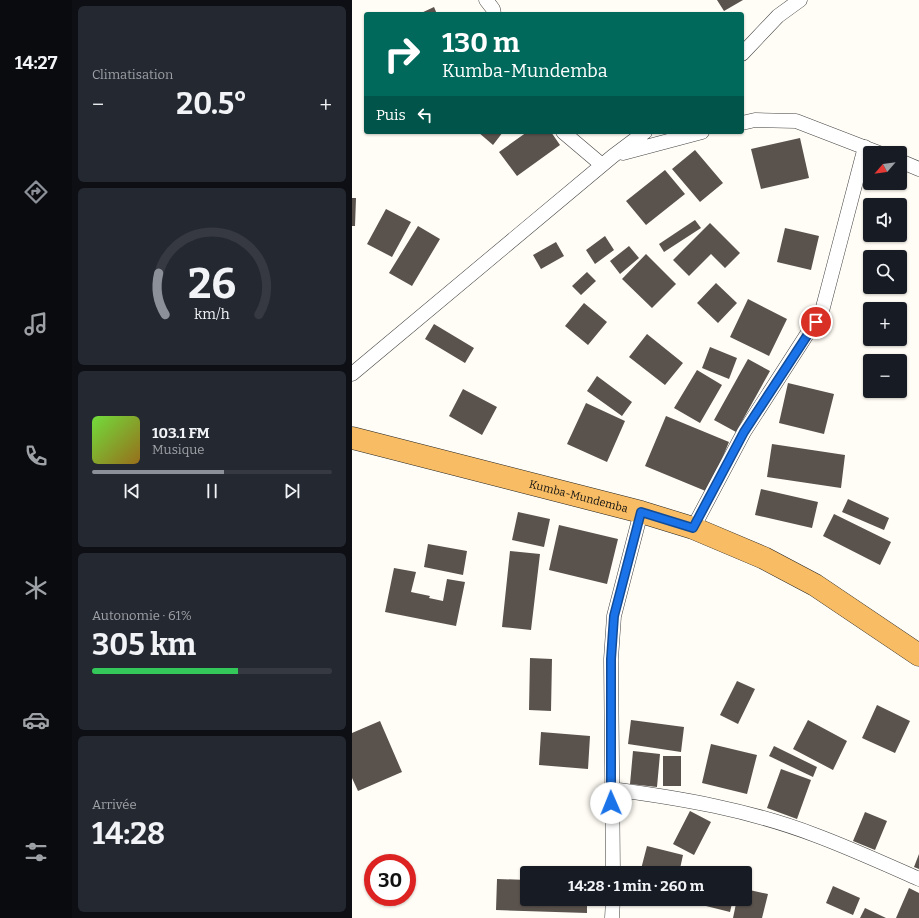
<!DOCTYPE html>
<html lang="fr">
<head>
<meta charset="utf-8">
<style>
  body { margin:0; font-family:Bitter,serif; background:#242831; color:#f1f3f6; height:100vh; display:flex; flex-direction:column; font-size:15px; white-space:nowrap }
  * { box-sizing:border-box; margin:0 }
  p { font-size:13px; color:#9ea1a6 }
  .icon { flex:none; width:22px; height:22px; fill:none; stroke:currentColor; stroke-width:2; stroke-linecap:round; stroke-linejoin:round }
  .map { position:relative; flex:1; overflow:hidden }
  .sheet { display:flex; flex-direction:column; gap:6px; padding:6px; background:#0d0f14; width:280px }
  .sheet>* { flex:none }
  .top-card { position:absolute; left:12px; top:12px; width:380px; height:122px; border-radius:4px; box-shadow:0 1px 3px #0004; background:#00695c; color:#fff; overflow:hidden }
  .needle { width:26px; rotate:242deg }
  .controls { position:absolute; left:511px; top:146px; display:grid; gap:8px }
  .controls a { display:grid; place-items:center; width:44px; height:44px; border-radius:4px; background:#171b24; box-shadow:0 1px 3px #0004; font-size:20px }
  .speed { position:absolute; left:12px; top:854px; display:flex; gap:8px; font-size:20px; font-weight:700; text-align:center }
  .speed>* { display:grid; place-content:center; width:52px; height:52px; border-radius:50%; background:#171b24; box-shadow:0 1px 3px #0004; line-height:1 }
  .speed .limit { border:6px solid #d22; background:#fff; color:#111 }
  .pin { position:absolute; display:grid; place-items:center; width:34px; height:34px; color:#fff; margin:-17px; border:2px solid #fff; border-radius:50%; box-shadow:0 1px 4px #0007 }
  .me { position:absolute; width:44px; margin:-22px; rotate:359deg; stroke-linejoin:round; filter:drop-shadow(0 0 3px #0008) }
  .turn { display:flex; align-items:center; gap:14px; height:84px; padding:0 12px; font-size:18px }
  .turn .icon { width:52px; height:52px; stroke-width:2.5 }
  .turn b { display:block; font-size:28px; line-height:34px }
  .then { display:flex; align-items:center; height:38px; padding:0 12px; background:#0003; gap:8px; font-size:15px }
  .big { font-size:30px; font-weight:700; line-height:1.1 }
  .sheet .tile { flex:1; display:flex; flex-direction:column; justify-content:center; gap:6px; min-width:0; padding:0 14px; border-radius:6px; background:#242831 }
  .sheet .dial { align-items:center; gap:0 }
  .dial svg { height:104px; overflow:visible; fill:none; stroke:#363941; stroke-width:7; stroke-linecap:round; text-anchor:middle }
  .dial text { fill:#f1f3f6; stroke:none }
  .song { display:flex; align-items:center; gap:12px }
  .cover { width:48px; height:48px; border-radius:6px; background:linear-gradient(135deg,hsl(100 70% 55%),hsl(40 70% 35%)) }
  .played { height:4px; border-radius:2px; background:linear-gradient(90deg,#8c9099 55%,#363941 55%) }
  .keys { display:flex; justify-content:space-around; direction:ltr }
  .heat { display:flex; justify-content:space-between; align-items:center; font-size:22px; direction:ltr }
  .charge { height:6px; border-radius:3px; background:linear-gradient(90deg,#34c759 61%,#363941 0) }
  .trip { position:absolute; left:168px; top:866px; width:232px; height:40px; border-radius:4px; background:#171b24; box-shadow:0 1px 3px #0004; font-weight:700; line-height:40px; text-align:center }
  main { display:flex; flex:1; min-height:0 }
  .dock { display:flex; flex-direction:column; width:72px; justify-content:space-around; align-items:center; background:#090b0e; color:#9ea1a6 }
  .dock .icon { width:28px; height:28px }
  .dock .active { color:#8c9099 }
  .dock b { font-size:18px; color:#f1f3f6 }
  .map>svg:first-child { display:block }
  .building { fill:#5a524d }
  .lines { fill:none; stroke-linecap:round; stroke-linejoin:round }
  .minor-casing { stroke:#444; stroke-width:15 }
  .trunk-casing { stroke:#222; stroke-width:23 }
  .minor { stroke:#fff; stroke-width:14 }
  .trunk { stroke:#f7bc64; stroke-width:22 }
  .route-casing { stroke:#114b97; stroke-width:10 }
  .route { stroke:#1a73e8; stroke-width:7 }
  .labels { text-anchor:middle; stroke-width:4; stroke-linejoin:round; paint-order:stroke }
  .street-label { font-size:11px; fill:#111; stroke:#fff }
</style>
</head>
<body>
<main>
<nav class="dock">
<b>14:27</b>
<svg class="icon active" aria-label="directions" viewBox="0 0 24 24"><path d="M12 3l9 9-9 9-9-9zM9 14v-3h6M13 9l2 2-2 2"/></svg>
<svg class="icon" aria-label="music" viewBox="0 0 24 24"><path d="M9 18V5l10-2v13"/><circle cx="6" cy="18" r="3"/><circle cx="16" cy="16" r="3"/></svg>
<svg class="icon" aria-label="phone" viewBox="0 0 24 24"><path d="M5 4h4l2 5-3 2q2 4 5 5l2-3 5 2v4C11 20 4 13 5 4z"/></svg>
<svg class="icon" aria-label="climate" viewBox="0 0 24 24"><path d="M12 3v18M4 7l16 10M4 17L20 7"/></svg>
<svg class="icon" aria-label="car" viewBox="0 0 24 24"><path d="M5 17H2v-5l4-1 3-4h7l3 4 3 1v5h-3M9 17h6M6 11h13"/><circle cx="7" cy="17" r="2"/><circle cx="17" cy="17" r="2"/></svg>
<svg class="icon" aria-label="filters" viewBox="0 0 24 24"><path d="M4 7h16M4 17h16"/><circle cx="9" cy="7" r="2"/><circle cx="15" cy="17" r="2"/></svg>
</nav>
<section class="sheet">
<div class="tile"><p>Climatisation</p>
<div class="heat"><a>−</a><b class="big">20.5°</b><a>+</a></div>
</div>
<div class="tile dial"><svg viewBox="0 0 100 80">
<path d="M14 69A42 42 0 1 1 86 69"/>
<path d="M14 69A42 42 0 0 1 9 37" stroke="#8c9099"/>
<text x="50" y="56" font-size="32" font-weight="700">26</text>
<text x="50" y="72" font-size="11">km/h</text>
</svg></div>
<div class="tile">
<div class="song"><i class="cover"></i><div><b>103.1 FM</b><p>Musique</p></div></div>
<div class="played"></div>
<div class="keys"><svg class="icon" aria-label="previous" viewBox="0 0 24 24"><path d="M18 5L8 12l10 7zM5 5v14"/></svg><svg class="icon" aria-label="pause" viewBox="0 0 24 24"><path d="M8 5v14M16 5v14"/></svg><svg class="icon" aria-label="next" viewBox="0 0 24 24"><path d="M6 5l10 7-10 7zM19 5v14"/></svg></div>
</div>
<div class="tile"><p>Autonomie · 61%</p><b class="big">305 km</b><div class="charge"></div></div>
<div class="tile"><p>Arrivée</p><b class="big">14:28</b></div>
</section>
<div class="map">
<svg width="567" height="918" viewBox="0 0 567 918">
  <rect width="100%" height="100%" fill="#fffdf5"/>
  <path class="building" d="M365 0H391L372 11Z
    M82 7 85 14H67Z
    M126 132H151L141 145Z
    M175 132H199L208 145 165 176 147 152Z
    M448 138 457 178 409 189 399 149Z
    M343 150 371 183 348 202 320 169Z
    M313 170 333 194 294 225 274 201Z
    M0 198H4L3 226H0Z
    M34 209 59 222 40 257 15 244Z
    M343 220 349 228 312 252 307 244Z
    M358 223 388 253 373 268 359 254 337 276 321 260Z
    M66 226 88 239 60 286 37 273Z
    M433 228 467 236 459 270 425 262Z
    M253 236 262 250 243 264 234 250Z
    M204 242 212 256 189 269 181 255Z
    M277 246 287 258 268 274 258 261Z
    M294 254 324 284 300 308 270 279Z
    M235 272 244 281 229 295 220 286Z
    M364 283 385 303 366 323 345 303Z
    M396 299 435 319 417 356 378 337Z
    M232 303 255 322 236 345 213 326Z
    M82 324 122 348 113 363 73 339Z
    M295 334 331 363 313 385 277 357Z
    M358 347 385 358 377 379 350 368Z
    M396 359 418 371 384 432 362 420Z
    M345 370 370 385 348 423 322 408Z
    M245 376 280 402 270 416 235 391Z
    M436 383 482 394 472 434 427 423Z
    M111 389 145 407 130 435 97 416Z
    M234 403 273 421 255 462 215 444Z
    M314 416 377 442 356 492 293 466Z
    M420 444 493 455 489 488 415 477Z
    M409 489 466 502 460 528 403 515Z
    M496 499 537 518 532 530 490 512Z
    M166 512 198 519 192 547 160 540Z
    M482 514 539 542 528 565 471 536Z
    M207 525 266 539 255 584 197 570Z
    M76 544 115 551 111 575 72 567Z
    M158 551 188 554 179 630 150 627Z
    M42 568 64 572 59 592 78 596 77 598 91 601 95 579 113 582 104 626 33 612Z
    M178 658 200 659 199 711 177 710Z
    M385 681 403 689 386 724 368 715Z
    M525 705 558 721 543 753 510 738Z
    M279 720 332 727 329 752 276 744Z
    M456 720 495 741 481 770 441 749Z
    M28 721 50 772 6 791 0 778V733Z
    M189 732 238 736 236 769 187 765Z
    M359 744 405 755 395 794 350 783Z
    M422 746 465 767 461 777 417 756Z
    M281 751 308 754 305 787 278 784Z
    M311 756H329V786H311Z
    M429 769 459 780 445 819 415 808Z
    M338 811 359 822 342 855 321 844Z
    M513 812 535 821 523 850 501 841Z
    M295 846 331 855 327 873H288Z
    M567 854V869L562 867Z
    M145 879 175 880V899H235V913L144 910Z
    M481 886 508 898 501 915 474 903Z
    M557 888 567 893V918H544Z
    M393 889 416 894 410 918H381L385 899H393Z
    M299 899H320L319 904Z
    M347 899H381L378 912 346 904Z
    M513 908 534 918H508Z"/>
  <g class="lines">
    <g class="minor-casing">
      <path id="minor" d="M134 0 141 9 142 14
        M390 54 426 16 448 0
        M390 123 403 120 444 121 527 153
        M211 132 250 165
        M271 153 350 132
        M548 161 567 169
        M0 374 261 156 293 132
        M341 528 392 432 470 311 513 147
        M259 789C328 798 398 810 463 835 498 848 533 864 567 879
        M261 873 259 659 262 616 289 512
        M260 918 261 899"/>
    </g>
    <g class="trunk-casing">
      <g id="trunk">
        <path id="s1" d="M0 438 289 512 341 528 412 558 463 585 567 655"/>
      </g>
    </g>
    <use href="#minor" class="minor"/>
    <use href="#trunk" class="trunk"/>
  </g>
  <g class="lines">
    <g class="route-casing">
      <path id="route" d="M259 803V659L262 616 289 512 341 528 392 432 464 322"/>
    </g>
    <use href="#route" class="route"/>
  </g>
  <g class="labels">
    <g class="street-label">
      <text dy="4" stroke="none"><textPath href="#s1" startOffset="234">Kumba-Mundemba</textPath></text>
    </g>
  </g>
</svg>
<div class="controls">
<a><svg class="needle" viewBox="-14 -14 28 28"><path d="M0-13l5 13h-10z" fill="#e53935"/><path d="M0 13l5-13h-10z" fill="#9ea1a6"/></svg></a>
<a><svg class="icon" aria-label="sound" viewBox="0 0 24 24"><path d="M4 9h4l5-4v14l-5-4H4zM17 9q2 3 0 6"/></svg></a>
<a><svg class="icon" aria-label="search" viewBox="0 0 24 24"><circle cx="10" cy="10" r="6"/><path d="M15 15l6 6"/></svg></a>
<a>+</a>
<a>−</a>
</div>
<div class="speed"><div class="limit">30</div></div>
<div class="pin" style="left:464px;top:322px;background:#d93025"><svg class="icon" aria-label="arrive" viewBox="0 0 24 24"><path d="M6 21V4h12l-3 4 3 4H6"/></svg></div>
<svg class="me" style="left:259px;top:803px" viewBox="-20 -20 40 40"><circle r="19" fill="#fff"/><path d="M0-13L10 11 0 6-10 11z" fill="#1a73e8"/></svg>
<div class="trip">14:28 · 1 min · 260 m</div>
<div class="top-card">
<div class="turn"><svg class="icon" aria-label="right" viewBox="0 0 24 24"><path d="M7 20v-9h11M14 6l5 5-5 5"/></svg><div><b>130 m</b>Kumba-Mundemba</div></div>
<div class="then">Puis<svg class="icon" aria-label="left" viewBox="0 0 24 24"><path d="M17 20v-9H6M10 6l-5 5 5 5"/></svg></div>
</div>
</div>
</main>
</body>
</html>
